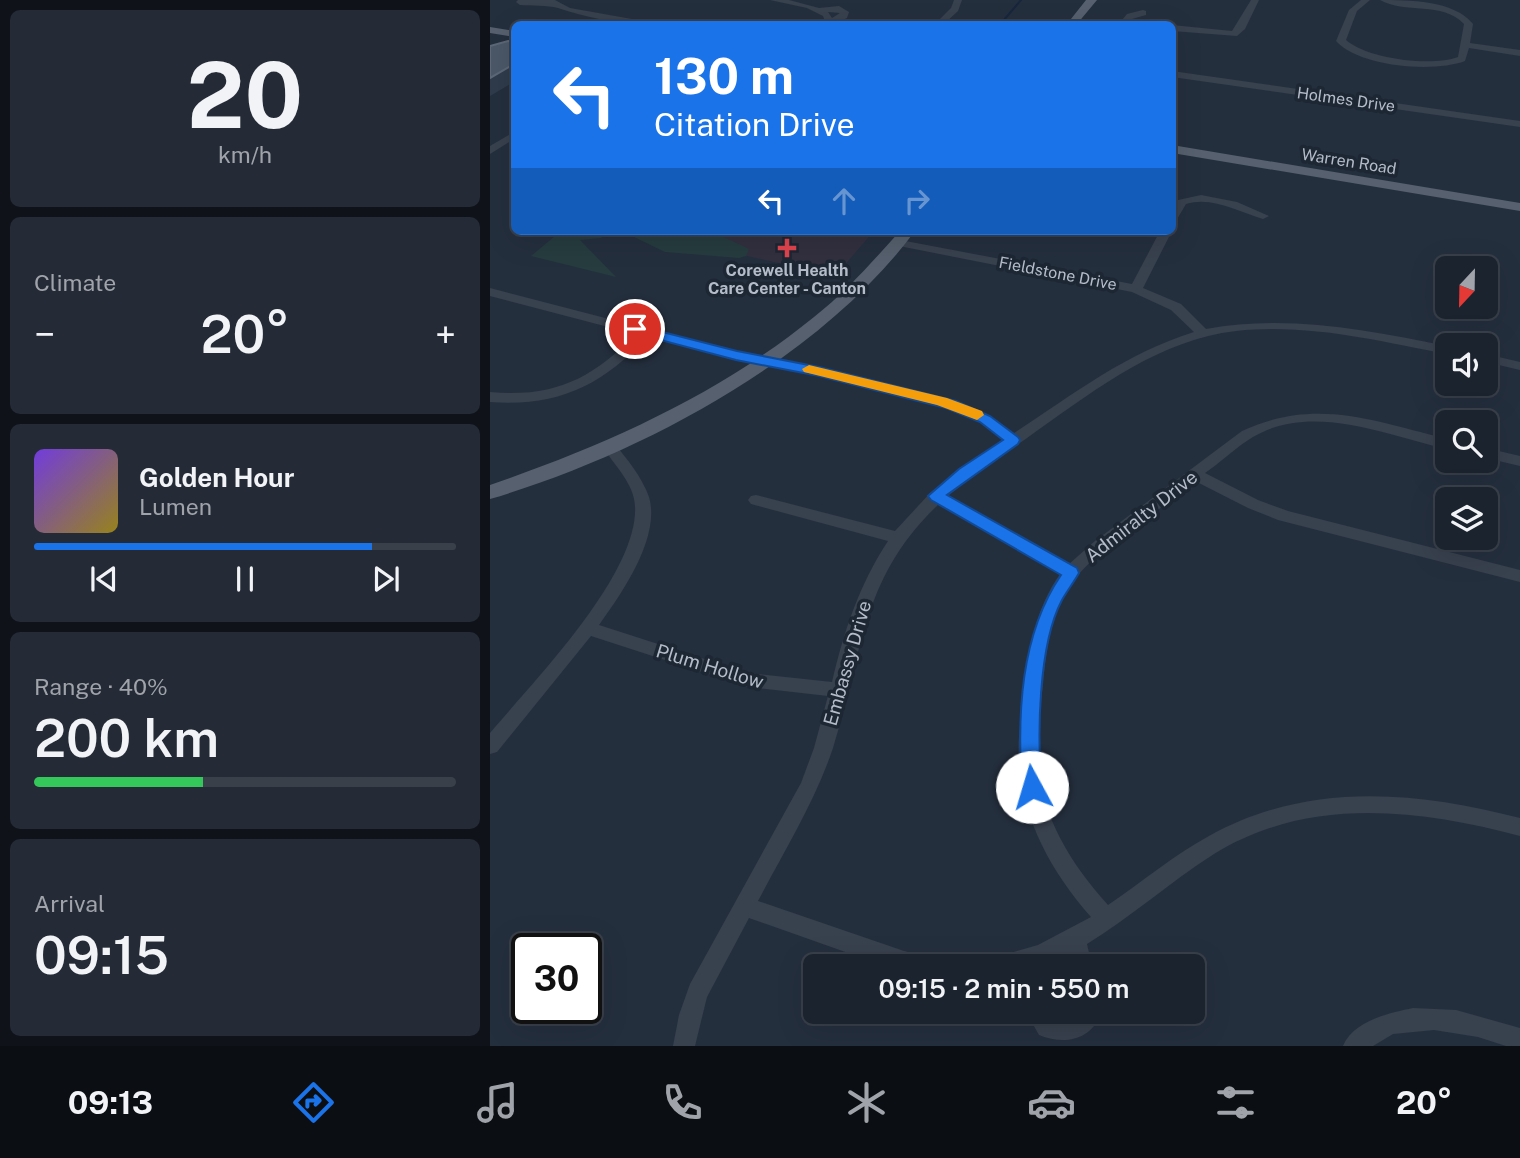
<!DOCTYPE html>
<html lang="en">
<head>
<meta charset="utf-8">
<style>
  body { margin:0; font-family:"Public Sans",sans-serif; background:#242b36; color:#f1f3f6; height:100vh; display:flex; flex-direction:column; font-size:26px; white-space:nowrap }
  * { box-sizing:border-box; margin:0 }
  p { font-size:23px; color:#a0a4aa }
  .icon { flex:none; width:38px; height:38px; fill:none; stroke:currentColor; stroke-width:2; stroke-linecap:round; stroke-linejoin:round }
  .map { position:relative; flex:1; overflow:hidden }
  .drawer { display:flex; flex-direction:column; gap:10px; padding:10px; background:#0f1319; width:490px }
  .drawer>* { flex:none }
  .banner { position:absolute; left:21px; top:21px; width:665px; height:214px; border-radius:10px; box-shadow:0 7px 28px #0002,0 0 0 2px #39404a; background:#1a73e8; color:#fff; overflow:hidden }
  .needle { width:46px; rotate:202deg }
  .tools { position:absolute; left:945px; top:256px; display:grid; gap:14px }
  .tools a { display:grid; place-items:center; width:63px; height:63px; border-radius:10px; background:#1b232e; box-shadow:0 7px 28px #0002,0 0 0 2px #39404a; font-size:35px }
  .speed { position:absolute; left:21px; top:933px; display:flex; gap:14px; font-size:35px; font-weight:700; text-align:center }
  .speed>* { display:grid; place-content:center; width:91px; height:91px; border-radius:50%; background:#1b232e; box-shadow:0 7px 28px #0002,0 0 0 2px #39404a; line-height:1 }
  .speed .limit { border:4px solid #111; border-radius:10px; background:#fff; color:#111 }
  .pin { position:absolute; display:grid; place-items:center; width:60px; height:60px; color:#fff; margin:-30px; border:4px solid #fff; border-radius:50%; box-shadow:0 2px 7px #0007 }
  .me { position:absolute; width:77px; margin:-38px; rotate:354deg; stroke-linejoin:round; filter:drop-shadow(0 0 5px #0008) }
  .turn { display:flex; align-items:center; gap:24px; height:147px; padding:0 28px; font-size:32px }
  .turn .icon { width:91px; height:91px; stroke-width:2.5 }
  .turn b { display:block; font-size:49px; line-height:60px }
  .lanes { display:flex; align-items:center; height:66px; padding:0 28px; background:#0003; justify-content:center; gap:35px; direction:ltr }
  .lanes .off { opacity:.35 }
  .big { font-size:52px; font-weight:600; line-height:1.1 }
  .drawer .card { flex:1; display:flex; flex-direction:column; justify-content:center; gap:10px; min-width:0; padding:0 24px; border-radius:10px; background:#242b36 }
  .drawer .dial { align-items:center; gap:0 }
  .dial b { font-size:91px; line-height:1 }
  .song { display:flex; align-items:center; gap:21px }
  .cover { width:84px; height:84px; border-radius:10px; background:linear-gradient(135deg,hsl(260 70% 55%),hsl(50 70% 35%)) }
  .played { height:7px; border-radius:4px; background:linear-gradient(90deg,#1a73e8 80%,#39404a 80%) }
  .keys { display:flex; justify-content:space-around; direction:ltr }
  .heat { display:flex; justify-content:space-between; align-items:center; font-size:38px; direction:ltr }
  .charge { height:10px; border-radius:5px; background:linear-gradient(90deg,#34c759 40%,#39404a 0) }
  .trip { position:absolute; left:313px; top:954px; width:402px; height:70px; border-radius:10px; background:#1b232e; box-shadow:0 7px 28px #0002,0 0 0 2px #39404a; font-weight:600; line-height:70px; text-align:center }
  .tab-bar { display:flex; height:112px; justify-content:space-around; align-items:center; background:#0b0e12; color:#a0a4aa }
  .tab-bar .icon { width:49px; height:49px }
  .tab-bar .selected { color:#1a73e8 }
  .tab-bar b { font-size:32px; color:#f1f3f6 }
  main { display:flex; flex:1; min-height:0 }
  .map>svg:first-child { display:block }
  .medical { fill:#32303f }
  .green { fill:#263c3f }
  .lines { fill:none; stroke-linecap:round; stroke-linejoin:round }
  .stream { stroke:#17263c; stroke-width:2 }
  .minor { fill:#38414e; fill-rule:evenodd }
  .major { fill:#56606e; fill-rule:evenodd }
  .shaded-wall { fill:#2f3b4b }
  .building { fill:#4b5868; stroke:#5c6777; stroke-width:2 }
  .route { fill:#1a73e8; stroke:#114b97; stroke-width:2 }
  .slow { fill:#f59e0b }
  .health-dot { fill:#e0444e; stroke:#1d2633; stroke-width:2.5 }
  .labels { text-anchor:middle; stroke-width:7; stroke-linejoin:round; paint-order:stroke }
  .far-street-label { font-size:16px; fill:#b4bcc9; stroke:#1d2633 }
  .far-poi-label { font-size:16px; font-weight:bold; fill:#b4bcc9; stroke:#1d2633 }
  .street-label { font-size:19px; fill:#b4bcc9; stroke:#1d2633 }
</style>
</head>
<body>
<main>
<section class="drawer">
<div class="card dial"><b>20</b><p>km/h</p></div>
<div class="card"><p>Climate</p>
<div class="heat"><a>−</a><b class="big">20°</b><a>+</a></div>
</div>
<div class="card">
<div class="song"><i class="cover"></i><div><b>Golden Hour</b><p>Lumen</p></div></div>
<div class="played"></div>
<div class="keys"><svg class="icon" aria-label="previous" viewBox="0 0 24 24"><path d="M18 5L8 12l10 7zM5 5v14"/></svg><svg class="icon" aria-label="pause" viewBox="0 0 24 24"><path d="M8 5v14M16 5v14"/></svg><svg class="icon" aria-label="next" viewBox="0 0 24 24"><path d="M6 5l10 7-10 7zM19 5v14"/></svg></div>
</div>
<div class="card"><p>Range · 40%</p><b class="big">200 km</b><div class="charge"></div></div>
<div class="card"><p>Arrival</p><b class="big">09:15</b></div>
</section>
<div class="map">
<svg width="1030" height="1046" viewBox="0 0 1030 1046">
  <rect width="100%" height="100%" fill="#242f3e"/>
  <path class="medical" d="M203 231H384L345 276 192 241Z"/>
  <path class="green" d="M71 231H221L259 249 256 256 249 258 175 252 142 236 118 232 111 238 90 240 126 277 41 256Z"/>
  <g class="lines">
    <path class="stream" d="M518 24 513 21 531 0"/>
    <path class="minor" d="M28 0H65L80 8 170 24C139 27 98 18 68 8 57 5 42 6 30 5L26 2Z
      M280 0H299L329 8 349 6 359 12 357 18 344 24H336L333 16 317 8ZM338 12 350 13 342 18Z
      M464 0H472L468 11 454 24H445L461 8Z
      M761 0H769L755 29 747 36 682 31V25L742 31Z
      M871 0H880L867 11 856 40C878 59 941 67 968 57L974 24C953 1 914 14 890 0 918 0 964 0 983 24L980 43 1030 50V56L979 48 975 61C943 73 870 67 846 41L859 10Z
      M653 10 656 11V15L642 19 661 21V24H637L632 20 637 14Z
      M682 71 1030 121V127L682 77Z
      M24 132V139L0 154V146Z
      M711 195 747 202 779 216 773 219C748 212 723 196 696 204L686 221 682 222V208L688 200Z
      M670 231H682L653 288 691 304 716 329C798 314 877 330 957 346V354C888 341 818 323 746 331 670 340 609 387 548 430 518 452 487 472 458 496L579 564 605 541 752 431C826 397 883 421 957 439V449C896 435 822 402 763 437 746 447 731 462 715 473L768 500 798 511 1030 570V582L788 520 758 508 705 481C684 497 663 514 642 530 622 545 600 559 585 579 562 609 556 648 553 685 550 709 546 734 547 759 551 816 581 864 618 905 652 882 684 855 719 836 818 781 925 791 1030 818V836C928 809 818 796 724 854 680 882 641 917 597 944L602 966H580L578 954 551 966H500L503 958 548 945 601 917C562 873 532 819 529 760 527 737 532 713 534 690 538 650 546 608 570 574L449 504C370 578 373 654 343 748 325 802 294 851 268 901L414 951 442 958 445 966H395L259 918 217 997 205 1046H183L189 1015 200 984 311 783 324 748 338 696 258 687 101 636 7 752 0 754V733C43 682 149 574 145 506 144 483 124 465 112 446L114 443H124C137 459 152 477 159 497 171 538 131 594 109 625L258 673 342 682C354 631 369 585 398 541L261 504 258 500 261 496 266 495 405 531 441 492 513 440 490 422 448 405 322 374 246 360 157 337C112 386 67 407 0 402V392C63 398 103 379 145 334L0 296V288L246 352 322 366 457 399 500 416 524 433C584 394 634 354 704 332L681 310 642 292 409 246 405 245V239L642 284Z
      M996 354 1030 362V370L996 362Z
      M996 448 1030 456V466L996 458Z
      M923 1008 966 1010 1030 1028V1046H1016L988 1037 944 1030 903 1034 883 1046H853C863 1021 899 1013 923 1008Z
      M536 1012H560L563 1016 578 1018 586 1012H610L611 1014C600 1041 574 1045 549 1035Z"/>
    <path class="major" d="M596 0H607L587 24H577Z
      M0 27 24 31V37L0 33Z
      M682 145 1030 203V211L682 153Z
      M410 231H425C331 358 150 455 0 499V485C116 445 228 395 324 317 356 292 383 261 410 231Z"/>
  </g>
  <path class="shaded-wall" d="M24 64V82L0 96V78Z"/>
  <path class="building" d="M18 41 24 42V64L0 78V46Z"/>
  <path class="route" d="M145 325 247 351 329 367 466 401 500 416 528 437 530 440 528 444 457 495 587 568 589 573C584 582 577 591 572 600 548 645 547 738 552 787L549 793 542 796 535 793 532 787C527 716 530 635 571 575L441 500 438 496 469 469 513 440 490 422 456 408 329 376 246 360 140 332 138 329Z"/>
  <path class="slow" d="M319 365 457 398 492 411 494 415 487 420 447 405 314 372 312 369Z"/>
  <path class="health-dot" d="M293.5 237.5h7v7h7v7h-7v7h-7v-7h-7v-7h7z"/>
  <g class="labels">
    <g class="far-street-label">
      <text transform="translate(856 99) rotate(8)" y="6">Holmes Drive</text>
      <text transform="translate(859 161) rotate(9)" y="6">Warren Road</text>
      <text transform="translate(568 273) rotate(11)" y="6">Fieldstone Drive</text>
    </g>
    <g class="far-poi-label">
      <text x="297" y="276">Corewell Health<tspan x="297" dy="18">Care Center - Canton</tspan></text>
    </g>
    <g class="street-label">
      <text transform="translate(651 516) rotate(-38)" y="7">Admiralty Drive</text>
      <text transform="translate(357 663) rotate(-74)" y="7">Embassy Drive</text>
      <text transform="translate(220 666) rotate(17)" y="7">Plum Hollow</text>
    </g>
  </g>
</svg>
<div class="tools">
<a><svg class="needle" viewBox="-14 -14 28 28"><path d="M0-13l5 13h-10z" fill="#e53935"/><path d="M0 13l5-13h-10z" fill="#a0a4aa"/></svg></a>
<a><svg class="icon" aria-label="sound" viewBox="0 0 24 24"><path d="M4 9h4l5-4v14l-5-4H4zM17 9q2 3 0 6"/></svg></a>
<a><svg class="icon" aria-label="search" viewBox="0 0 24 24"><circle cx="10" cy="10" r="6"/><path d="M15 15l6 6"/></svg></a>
<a><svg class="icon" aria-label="layers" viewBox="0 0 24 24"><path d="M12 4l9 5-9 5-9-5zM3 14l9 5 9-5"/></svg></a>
</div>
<div class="speed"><div class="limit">30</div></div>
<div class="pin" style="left:145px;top:329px;background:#d93025"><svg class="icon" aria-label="arrive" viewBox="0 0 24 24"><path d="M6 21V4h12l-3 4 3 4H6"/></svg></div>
<svg class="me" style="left:542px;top:787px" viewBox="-20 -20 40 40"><circle r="19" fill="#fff"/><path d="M0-13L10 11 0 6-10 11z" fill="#1a73e8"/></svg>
<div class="trip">09:15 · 2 min · 550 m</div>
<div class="banner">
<div class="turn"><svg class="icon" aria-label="left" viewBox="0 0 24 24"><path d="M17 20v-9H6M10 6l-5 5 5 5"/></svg><div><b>130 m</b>Citation Drive</div></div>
<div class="lanes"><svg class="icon" aria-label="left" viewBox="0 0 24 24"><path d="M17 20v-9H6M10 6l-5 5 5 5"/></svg><svg class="icon off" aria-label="ahead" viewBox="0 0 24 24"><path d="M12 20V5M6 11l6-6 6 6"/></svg><svg class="icon off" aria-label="right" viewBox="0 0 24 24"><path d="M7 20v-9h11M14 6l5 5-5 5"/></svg></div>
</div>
</div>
</main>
<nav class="tab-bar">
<b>09:13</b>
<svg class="icon selected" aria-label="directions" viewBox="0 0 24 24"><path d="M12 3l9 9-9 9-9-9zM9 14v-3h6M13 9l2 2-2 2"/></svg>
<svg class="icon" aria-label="music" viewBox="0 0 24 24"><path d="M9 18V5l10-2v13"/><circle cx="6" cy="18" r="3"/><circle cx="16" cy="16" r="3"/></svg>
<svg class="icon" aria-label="phone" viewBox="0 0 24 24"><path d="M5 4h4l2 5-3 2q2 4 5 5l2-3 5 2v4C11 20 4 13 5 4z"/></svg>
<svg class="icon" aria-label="climate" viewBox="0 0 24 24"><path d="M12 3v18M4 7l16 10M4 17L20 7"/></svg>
<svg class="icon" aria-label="car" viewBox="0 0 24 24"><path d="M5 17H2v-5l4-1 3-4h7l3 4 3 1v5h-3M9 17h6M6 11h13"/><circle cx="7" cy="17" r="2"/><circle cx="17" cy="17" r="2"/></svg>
<svg class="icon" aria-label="filters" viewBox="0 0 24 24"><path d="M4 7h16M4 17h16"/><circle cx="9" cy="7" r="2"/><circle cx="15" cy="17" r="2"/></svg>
<b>20°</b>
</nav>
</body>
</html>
